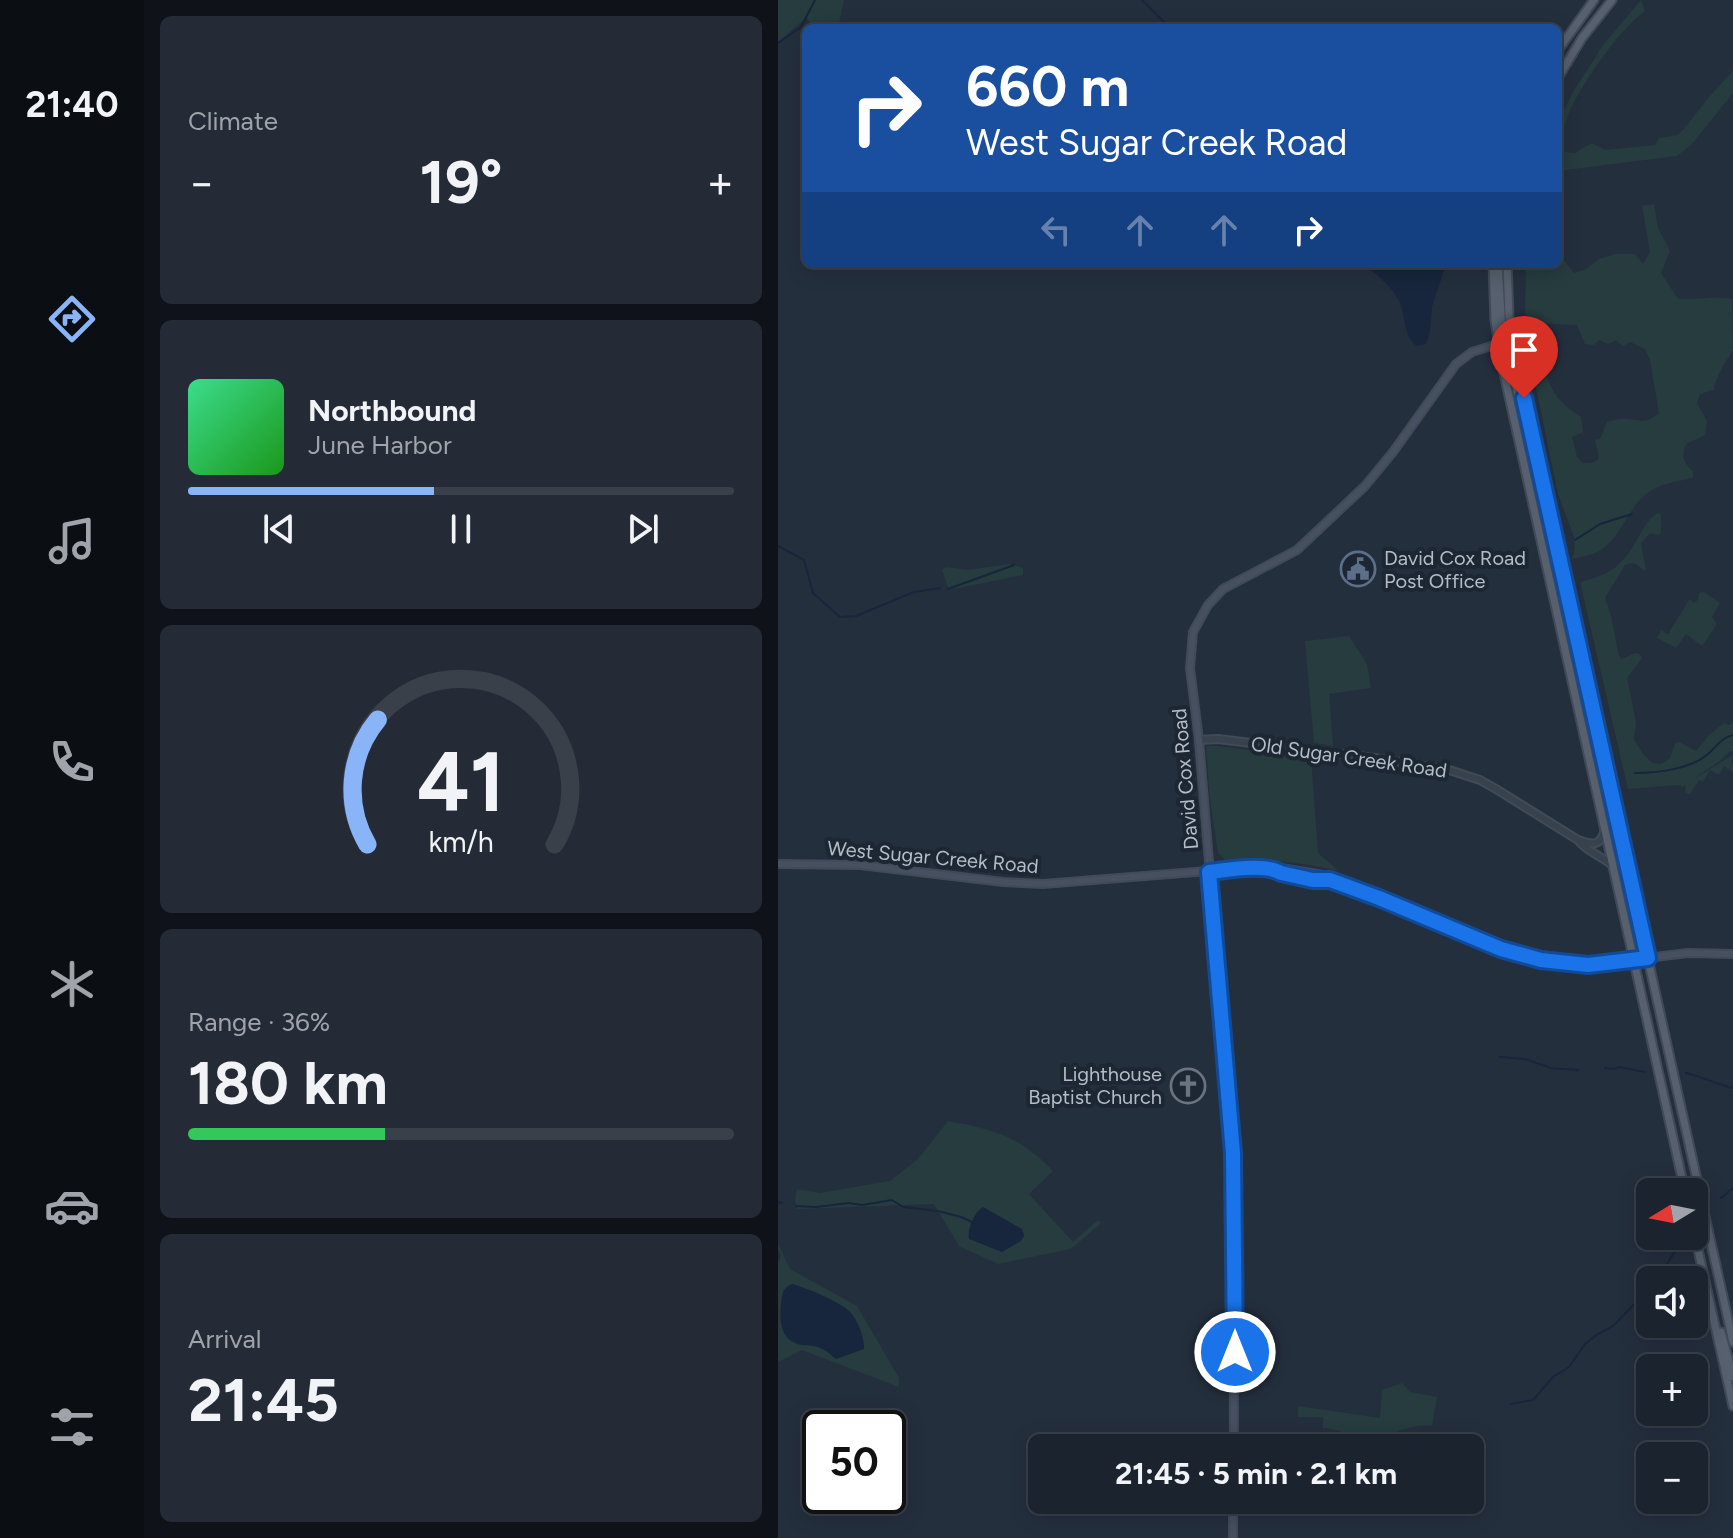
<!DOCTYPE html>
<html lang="en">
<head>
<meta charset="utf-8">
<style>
  body { margin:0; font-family:Figtree,sans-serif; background:#242b36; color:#f1f3f6; height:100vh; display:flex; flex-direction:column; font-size:30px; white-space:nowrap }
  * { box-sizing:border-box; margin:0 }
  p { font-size:26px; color:#a0a4aa }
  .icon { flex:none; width:44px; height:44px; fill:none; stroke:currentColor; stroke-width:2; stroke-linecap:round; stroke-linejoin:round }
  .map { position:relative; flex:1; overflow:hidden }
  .drawer { display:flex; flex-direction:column; gap:16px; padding:16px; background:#0f1319; width:634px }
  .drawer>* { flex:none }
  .guide { position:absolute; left:24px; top:24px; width:760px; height:244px; border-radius:12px; box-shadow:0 4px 20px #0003,0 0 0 2px #39404a; background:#1a4fa0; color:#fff; overflow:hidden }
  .needle { width:52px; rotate:260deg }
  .tools { position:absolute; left:858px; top:1178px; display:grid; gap:16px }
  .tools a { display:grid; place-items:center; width:72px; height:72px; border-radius:12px; background:#1b232e; box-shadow:0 4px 20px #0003,0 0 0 2px #39404a; font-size:40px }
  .speed { position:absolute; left:24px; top:1410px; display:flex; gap:16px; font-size:40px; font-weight:700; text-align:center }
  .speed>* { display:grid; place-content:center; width:104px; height:104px; border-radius:50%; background:#1b232e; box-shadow:0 4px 20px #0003,0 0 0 2px #39404a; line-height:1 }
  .speed .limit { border:4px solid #111; border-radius:12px; background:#fff; color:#111 }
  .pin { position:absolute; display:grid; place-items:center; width:68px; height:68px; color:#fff; margin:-82px -34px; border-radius:50% 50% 50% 0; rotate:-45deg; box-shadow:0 0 8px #0007 }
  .pin .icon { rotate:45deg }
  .me { position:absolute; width:88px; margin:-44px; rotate:0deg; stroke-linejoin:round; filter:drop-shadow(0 0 6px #0008) }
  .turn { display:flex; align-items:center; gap:28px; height:168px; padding:0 32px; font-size:36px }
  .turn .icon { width:104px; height:104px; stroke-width:2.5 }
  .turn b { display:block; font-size:56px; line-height:68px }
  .lanes { display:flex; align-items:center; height:76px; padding:0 32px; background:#0003; justify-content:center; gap:40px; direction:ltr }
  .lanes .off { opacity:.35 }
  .big { font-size:60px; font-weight:700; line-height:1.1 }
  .drawer .card { flex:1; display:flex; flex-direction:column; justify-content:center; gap:12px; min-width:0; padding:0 28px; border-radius:12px; background:#242b36 }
  .drawer .dial { align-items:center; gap:0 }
  .dial svg { height:208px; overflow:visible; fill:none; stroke:#39404a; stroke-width:7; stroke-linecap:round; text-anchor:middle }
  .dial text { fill:#f1f3f6; stroke:none }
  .song { display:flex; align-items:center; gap:24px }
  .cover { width:96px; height:96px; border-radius:12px; background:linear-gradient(135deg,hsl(150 70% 55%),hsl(120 70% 35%)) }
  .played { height:8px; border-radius:4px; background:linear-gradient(90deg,#8ab4f8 45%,#39404a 45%) }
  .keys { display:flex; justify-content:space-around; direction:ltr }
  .heat { display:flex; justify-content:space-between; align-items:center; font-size:44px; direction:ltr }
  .charge { height:12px; border-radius:6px; background:linear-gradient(90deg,#34c759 36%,#39404a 0) }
  .trip { position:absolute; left:250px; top:1434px; width:456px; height:80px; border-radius:12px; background:#1b232e; box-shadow:0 4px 20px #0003,0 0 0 2px #39404a; font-weight:700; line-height:80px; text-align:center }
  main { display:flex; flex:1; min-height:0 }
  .dock { display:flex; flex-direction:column; width:144px; justify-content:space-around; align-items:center; background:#0b0e12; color:#a0a4aa }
  .dock .icon { width:56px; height:56px }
  .dock .current { color:#8ab4f8 }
  .dock b { font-size:36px; color:#f1f3f6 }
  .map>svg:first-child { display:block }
  .green { fill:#263c3f }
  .water { fill:#17263c }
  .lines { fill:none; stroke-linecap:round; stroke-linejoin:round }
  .stream { stroke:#17263c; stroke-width:2 }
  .tertiary-casing { stroke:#414a57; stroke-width:10 }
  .secondary-casing { stroke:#414a57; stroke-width:10 }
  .primary-casing { stroke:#414a57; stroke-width:11 }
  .tertiary { stroke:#38414e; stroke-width:6 }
  .secondary { stroke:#465061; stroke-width:6 }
  .primary { stroke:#56606e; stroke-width:7 }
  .route-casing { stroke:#114b97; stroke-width:20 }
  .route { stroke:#1a73e8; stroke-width:14 }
  .labels { text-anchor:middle; stroke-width:8; stroke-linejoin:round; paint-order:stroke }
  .poi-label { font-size:20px; fill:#b4bcc9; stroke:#1d2633; text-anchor:start }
  .street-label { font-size:20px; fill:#b4bcc9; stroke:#1d2633 }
</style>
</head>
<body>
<main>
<nav class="dock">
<b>21:40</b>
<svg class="icon current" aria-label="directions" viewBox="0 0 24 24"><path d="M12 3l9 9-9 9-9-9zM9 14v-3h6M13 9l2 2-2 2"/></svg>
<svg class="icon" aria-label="music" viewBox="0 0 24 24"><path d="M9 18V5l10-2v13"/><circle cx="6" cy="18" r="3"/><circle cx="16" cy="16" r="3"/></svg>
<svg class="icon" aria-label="phone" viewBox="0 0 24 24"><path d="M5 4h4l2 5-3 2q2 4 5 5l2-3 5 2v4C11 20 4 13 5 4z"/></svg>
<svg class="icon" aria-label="climate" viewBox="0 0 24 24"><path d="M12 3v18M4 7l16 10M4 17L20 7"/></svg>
<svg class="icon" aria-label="car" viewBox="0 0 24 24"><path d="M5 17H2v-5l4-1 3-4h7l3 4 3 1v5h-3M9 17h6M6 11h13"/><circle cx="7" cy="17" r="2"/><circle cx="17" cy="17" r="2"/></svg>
<svg class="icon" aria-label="filters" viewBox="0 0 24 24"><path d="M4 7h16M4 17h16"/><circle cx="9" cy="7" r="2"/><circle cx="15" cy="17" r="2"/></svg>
</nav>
<section class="drawer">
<div class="card"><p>Climate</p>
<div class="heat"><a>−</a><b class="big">19°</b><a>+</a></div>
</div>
<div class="card">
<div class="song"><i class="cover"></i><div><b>Northbound</b><p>June Harbor</p></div></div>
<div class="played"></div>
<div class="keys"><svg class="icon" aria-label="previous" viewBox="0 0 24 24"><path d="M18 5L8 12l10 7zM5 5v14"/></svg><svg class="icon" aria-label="pause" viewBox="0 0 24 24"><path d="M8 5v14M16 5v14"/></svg><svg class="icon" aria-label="next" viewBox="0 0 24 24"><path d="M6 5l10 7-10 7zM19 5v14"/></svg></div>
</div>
<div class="card dial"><svg viewBox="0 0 100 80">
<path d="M14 69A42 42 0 1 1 86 69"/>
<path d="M14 69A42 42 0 0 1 18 21" stroke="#8ab4f8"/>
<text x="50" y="56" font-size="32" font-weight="700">41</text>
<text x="50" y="72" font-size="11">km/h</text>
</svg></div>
<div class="card"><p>Range · 36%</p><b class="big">180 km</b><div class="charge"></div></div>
<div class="card"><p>Arrival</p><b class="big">21:45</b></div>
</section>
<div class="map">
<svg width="955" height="1538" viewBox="0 0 955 1538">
  <rect width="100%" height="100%" fill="#242f3e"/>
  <path class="green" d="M0 0H66L60 28H34L29 17 0 42Z
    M863 0 867 11C841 30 808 78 793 108 788 120 784 133 780 145V121L795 92 826 44Z
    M955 71V93L914 144 899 156 780 171V151L797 153 814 143 827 150 877 145 881 138 899 135 906 129 931 97Z
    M876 204 880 228 892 251 883 273 900 299C919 300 936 296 954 299L955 350 946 364 937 383 936 390 922 394 919 403 929 421 927 435 908 444C903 457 905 462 915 471V478C901 481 885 483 872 491 849 506 844 540 819 552 811 556 803 557 794 559L797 548 796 537 780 494 752 359 763 357C771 387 776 400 803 417L805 432 794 437 799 457 805 463H814L821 459 817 440 822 439 829 422C836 420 843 418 850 419 864 421 870 423 881 413L872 360 867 349 852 342 845 346 838 340 830 344 821 340 816 345 807 344 799 325 747 323 748 264H780V253L796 273 808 269 821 259 838 254H857L865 264 872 252 864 206Z
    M880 513 883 515V533L880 535 872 533 863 543 868 571C858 567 860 560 847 565L827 598 833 616 841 656 844 659 857 653 862 654 864 658 849 678 858 723 856 739 858 743 866 755 875 763 883 764 892 758 897 744 901 742 918 751 931 735 946 723 950 725 955 723V751C947 753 946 758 939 763 931 769 923 773 916 779L955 755 953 763 955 764V772L946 766 941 775 932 770 925 782 921 780 912 794 907 792 908 785 904 787 900 785 850 789 802 582C828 576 844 567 857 543 863 533 869 519 880 513Z
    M232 564 245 568V575L171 590 164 570 168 567 190 570Z
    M926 592 942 603 934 617 939 624 924 646 908 634 898 648 879 638 883 630 890 634 911 600 913 599 915 603 920 600 921 593Z
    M571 636 589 664 593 688 551 694 555 746 536 743 527 641Z
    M428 746H439L533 758 540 853 561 871C523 862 487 858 448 861L440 853 432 800Z
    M170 1121C214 1129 244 1137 275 1171L251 1194 295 1242 320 1220 323 1223 298 1245 292 1249 220 1264 181 1246 156 1204 19 1209 17 1199 19 1189 42 1193 112 1181 140 1159Z
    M0 1244 12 1269 79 1306 121 1378V1387L24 1350 0 1362V1262L3 1256 0 1250Z
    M624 1383 632 1392 659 1397 654 1426C633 1423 610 1434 595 1448H586C576 1434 562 1430 545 1428V1417H520V1406L602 1418 604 1390Z"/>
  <path class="water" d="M586 264H668L654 307 652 331 648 344 639 346C625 337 628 315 621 301 614 286 598 274 586 264Z
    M205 1207 244 1229 246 1236 243 1241 224 1252 191 1239C189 1230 196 1212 205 1207Z
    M14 1284C27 1287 65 1303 73 1313 80 1321 87 1339 86 1349L58 1359C53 1355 48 1350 42 1348 36 1345 30 1346 24 1345 3 1341 1 1323 3 1304 4 1294 4 1288 14 1284Z"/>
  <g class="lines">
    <path class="stream" d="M364 0 392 28
      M0 43 23 27 37 0
      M797 540 822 524 854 514
      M0 546 26 560 35 593 62 617 78 616 136 592 162 588
      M170 589 236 565
      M857 773C879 773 913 769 930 754 939 746 943 738 955 735
      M722 1057 747 1059 773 1068 800 1070
      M827 1068 836 1069 841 1067 867 1072
      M908 1073C924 1077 939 1084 955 1088
      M943 1198 955 1188
      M0 1202 4 1203
      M18 1206 38 1207 71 1203 84 1205 114 1200 125 1207 160 1211 183 1217 196 1223
      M879 1280 904 1240
      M733 1404 755 1400 775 1377 791 1367 807 1344 820 1334 835 1326 872 1288"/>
    <g class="tertiary-casing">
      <path id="tertiary" d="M421 740 440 739 596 758 671 770 702 780 718 789 800 840C815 845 822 847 827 830
        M800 840C809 852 824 856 835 866"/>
    </g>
    <g class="secondary-casing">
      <path id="secondary" d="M0 864 82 865 225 882 265 884 468 868 499 870 503 868 545 875 552 880 723 949 763 960 810 965 910 953 955 954
        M499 870 503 873 535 880H552
        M456 1448 455 1153 421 740 412 668 415 632 430 605 445 589 519 550 587 486 615 452 678 364 694 352 720 344
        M455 1538V1500"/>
    </g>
    <g class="primary-casing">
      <path id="primary" d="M780 50 816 0
        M780 78 804 38 834 0
        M715 264 717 320 723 360 907 1192
        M720 264 724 331 726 337 734 341
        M729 264 731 316 739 369 955 1342
        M720 344 726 346 730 352 743 409
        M916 1232 955 1406
        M943 1332 955 1377"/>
    </g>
    <use href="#tertiary" class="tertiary"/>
    <use href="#secondary" class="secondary"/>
    <use href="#primary" class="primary"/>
  </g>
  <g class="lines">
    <g class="route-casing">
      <path id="route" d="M457 1352 455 1153 431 872C450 870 487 863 503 873L535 880H552L601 898 723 949 763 960 810 965 870 958 746 398"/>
    </g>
    <use href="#route" class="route"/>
  </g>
  <defs>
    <g id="civic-ring" transform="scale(1.8)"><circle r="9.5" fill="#1d2633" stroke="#5c6f8a" stroke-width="1.5"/><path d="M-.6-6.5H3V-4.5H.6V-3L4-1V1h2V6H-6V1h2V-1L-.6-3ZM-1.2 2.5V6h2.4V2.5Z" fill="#5c6f8a"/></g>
    <g id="church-ring" transform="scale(1.8)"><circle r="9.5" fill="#1d2633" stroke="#6b7280" stroke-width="1.5"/><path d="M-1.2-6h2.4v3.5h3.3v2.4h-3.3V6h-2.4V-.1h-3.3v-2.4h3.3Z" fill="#6b7280"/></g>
  </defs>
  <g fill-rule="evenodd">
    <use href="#civic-ring" x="580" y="569"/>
    <use href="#church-ring" x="410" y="1086"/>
  </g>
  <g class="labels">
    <g class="poi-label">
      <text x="606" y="565">David Cox Road<tspan x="606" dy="23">Post Office</tspan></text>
      <text x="384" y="1081" text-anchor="end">Lighthouse<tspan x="384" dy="23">Baptist Church</tspan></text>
    </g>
    <g class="street-label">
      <text transform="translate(571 757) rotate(8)" y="7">Old Sugar Creek Road</text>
      <text transform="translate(407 779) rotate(-95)" y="7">David Cox Road</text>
      <text transform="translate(155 857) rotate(5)" y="7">West Sugar Creek Road</text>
    </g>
  </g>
</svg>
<div class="tools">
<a><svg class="needle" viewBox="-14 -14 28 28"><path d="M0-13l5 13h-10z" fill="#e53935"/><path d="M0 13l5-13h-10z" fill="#a0a4aa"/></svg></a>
<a><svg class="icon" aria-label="sound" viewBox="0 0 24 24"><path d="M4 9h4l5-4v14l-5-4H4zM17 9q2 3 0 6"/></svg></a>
<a>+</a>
<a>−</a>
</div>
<div class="speed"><div class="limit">50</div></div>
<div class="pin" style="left:746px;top:398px;background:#d93025"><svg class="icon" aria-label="arrive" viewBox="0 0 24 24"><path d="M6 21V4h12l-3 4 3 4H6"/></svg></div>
<svg class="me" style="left:457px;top:1352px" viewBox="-20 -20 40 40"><circle r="17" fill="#1a73e8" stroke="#fff" stroke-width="3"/><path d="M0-11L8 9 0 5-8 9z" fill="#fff"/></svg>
<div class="trip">21:45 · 5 min · 2.1 km</div>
<div class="guide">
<div class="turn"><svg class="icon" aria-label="right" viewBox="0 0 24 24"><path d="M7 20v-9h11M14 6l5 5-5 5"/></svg><div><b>660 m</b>West Sugar Creek Road</div></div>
<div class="lanes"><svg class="icon off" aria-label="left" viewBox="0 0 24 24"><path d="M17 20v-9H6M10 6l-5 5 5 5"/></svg><svg class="icon off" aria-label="ahead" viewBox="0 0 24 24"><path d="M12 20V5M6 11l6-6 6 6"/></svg><svg class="icon off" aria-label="ahead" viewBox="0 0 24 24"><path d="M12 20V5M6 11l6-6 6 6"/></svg><svg class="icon" aria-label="right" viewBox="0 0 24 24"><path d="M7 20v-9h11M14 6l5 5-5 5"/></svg></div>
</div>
</div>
</main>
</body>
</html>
